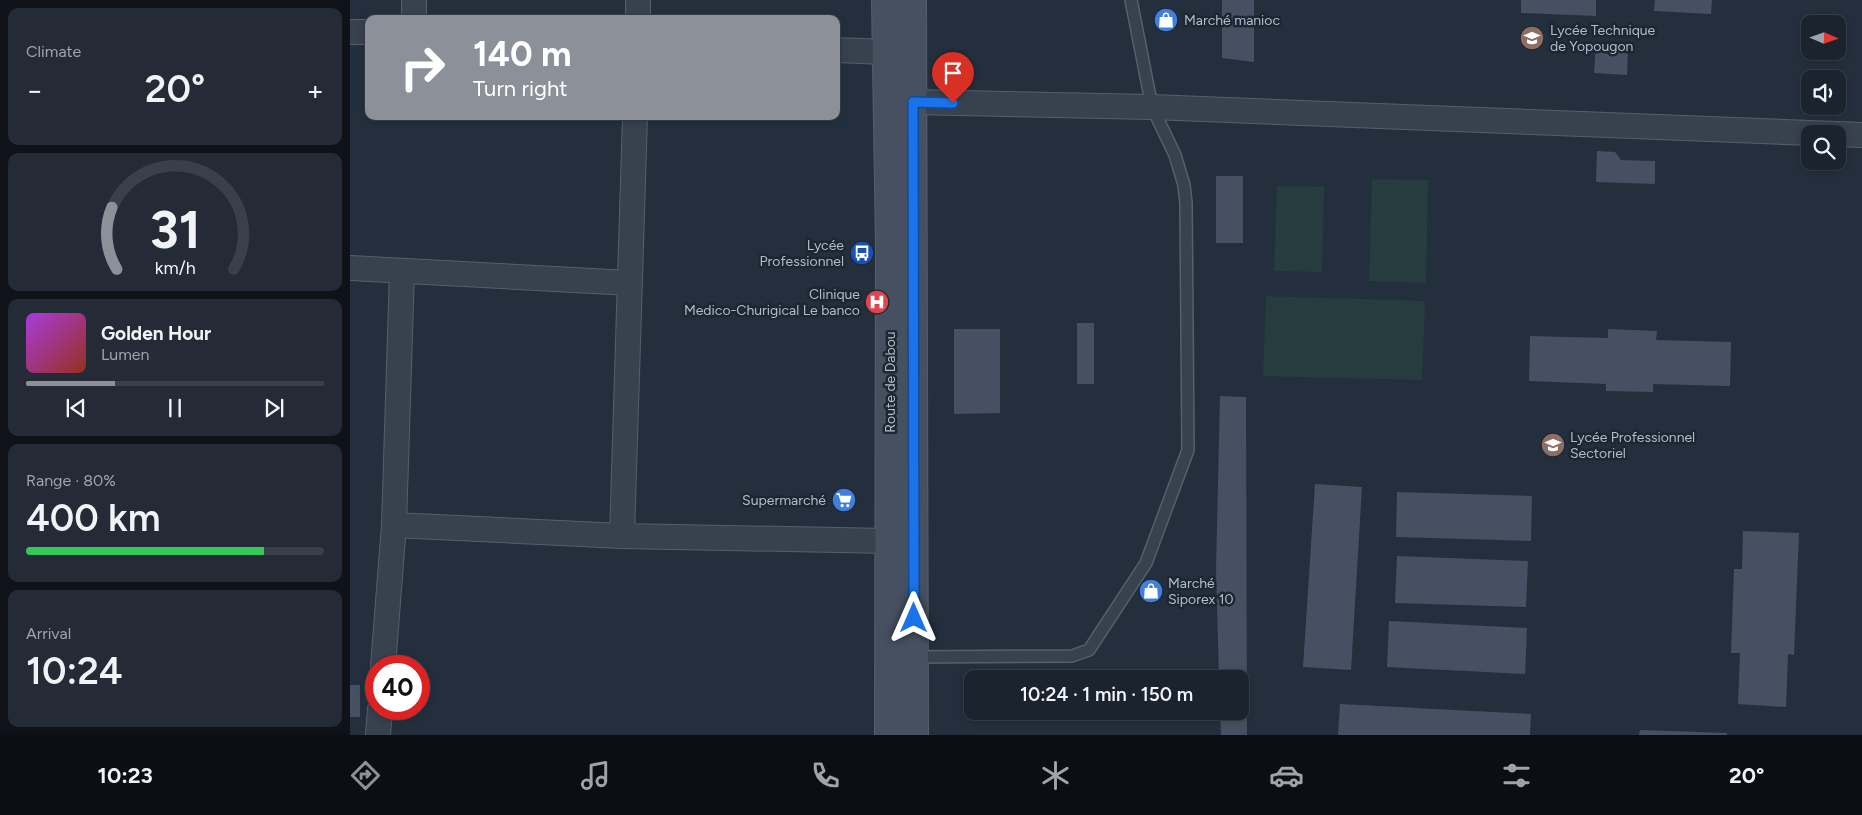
<!DOCTYPE html>
<html lang="en">
<head>
<meta charset="utf-8">
<style>
  body { margin:0; font-family:Figtree,sans-serif; background:#242b36; color:#f1f3f6; height:100vh; display:flex; flex-direction:column; font-size:19px; white-space:nowrap }
  * { box-sizing:border-box; margin:0 }
  p { font-size:16px; color:#a0a4aa }
  .icon { flex:none; width:28px; height:28px; fill:none; stroke:currentColor; stroke-width:2; stroke-linecap:round; stroke-linejoin:round }
  .map { position:relative; flex:1; overflow:hidden }
  .side { display:flex; flex-direction:column; gap:8px; padding:8px; background:#0f1319; width:350px }
  .side>* { flex:none }
  .banner { position:absolute; left:15px; top:15px; width:475px; height:105px; border-radius:10px; box-shadow:0 2px 8px #0003,0 0 0 1px #39404a; background:#8c9099; color:#fff; overflow:hidden }
  .needle { width:32px; rotate:92deg }
  .tools { position:absolute; left:1451px; top:15px; display:grid; gap:10px }
  .tools a { display:grid; place-items:center; width:45px; height:45px; border-radius:10px; background:#1b232e; box-shadow:0 2px 8px #0003,0 0 0 1px #39404a; font-size:25px }
  .speed { position:absolute; left:15px; top:655px; display:flex; gap:10px; font-size:25px; font-weight:700; text-align:center }
  .speed>* { display:grid; place-content:center; width:65px; height:65px; border-radius:50%; background:#1b232e; box-shadow:0 2px 8px #0003,0 0 0 1px #39404a; line-height:1 }
  .speed .limit { border:8px solid #d22; background:#fff; color:#111 }
  .pin { position:absolute; display:grid; place-items:center; width:42px; height:42px; color:#fff; margin:-51px -21px; border-radius:50% 50% 50% 0; rotate:-45deg; box-shadow:0 0 5px #0007 }
  .pin .icon { rotate:45deg }
  .me { position:absolute; width:55px; margin:-28px; rotate:0deg; stroke-linejoin:round; filter:drop-shadow(0 0 4px #0008) }
  .turn { display:flex; align-items:center; gap:18px; height:105px; padding:0 25px; font-size:22px }
  .turn .icon { width:65px; height:65px; stroke-width:2.5 }
  .turn b { display:block; font-size:35px; line-height:42px }
  .big { font-size:38px; font-weight:600; line-height:1.1 }
  .side .widget { flex:1; display:flex; flex-direction:column; justify-content:center; gap:8px; min-width:0; padding:0 18px; border-radius:10px; background:#242b36 }
  .side .dial { align-items:center; gap:0 }
  .dial svg { height:130px; overflow:visible; fill:none; stroke:#39404a; stroke-width:7; stroke-linecap:round; text-anchor:middle }
  .dial text { fill:#f1f3f6; stroke:none }
  .song { display:flex; align-items:center; gap:15px }
  .cover { width:60px; height:60px; border-radius:8px; background:linear-gradient(135deg,hsl(280 70% 55%),hsl(10 70% 35%)) }
  .played { height:5px; border-radius:2px; background:linear-gradient(90deg,#8c9099 30%,#39404a 30%) }
  .keys { display:flex; justify-content:space-around; direction:ltr }
  .heat { display:flex; justify-content:space-between; align-items:center; font-size:28px; direction:ltr }
  .charge { height:8px; border-radius:4px; background:linear-gradient(90deg,#34c759 80%,#39404a 0) }
  .trip { position:absolute; left:614px; top:670px; width:285px; height:50px; border-radius:10px; background:#1b232e; box-shadow:0 2px 8px #0003,0 0 0 1px #39404a; font-weight:600; line-height:50px; text-align:center }
  .tab-bar { display:flex; height:80px; justify-content:space-around; align-items:center; background:#0b0e12; color:#a0a4aa }
  .tab-bar .icon { width:35px; height:35px }
  .tab-bar .on { color:#8c9099 }
  .tab-bar b { font-size:22px; color:#f1f3f6 }
  main { display:flex; flex:1; min-height:0 }
  .map>svg:first-child { display:block }
  .green { fill:#263c3f }
  .building { fill:#455162 }
  .lines { fill:none; stroke-linecap:round; stroke-linejoin:round }
  .lane-casing { stroke:#565f6c; stroke-width:14 }
  .street-casing { stroke:#565f6c; stroke-width:26 }
  .secondary-casing { stroke:#565f6c; stroke-width:30 }
  .lane { stroke:#38414e; stroke-width:11 }
  .street { stroke:#38414e; stroke-width:24 }
  .secondary { stroke:#465061; stroke-width:28 }
  .route-casing { stroke:#114b97; stroke-width:12 }
  .route { stroke:#1a73e8; stroke-width:9 }
  .labels { text-anchor:middle; stroke-width:5; stroke-linejoin:round; paint-order:stroke }
  .poi-label { font-size:14px; fill:#b4bcc9; stroke:#1d2633; text-anchor:start }
  .street-label { font-size:14px; fill:#b4bcc9; stroke:#1d2633 }
</style>
</head>
<body>
<main>
<section class="side">
<div class="widget"><p>Climate</p>
<div class="heat"><a>−</a><b class="big">20°</b><a>+</a></div>
</div>
<div class="widget dial"><svg viewBox="0 0 100 80">
<path d="M14 69A42 42 0 1 1 86 69"/>
<path d="M14 69A42 42 0 0 1 11 31" stroke="#8c9099"/>
<text x="50" y="56" font-size="32" font-weight="700">31</text>
<text x="50" y="72" font-size="11">km/h</text>
</svg></div>
<div class="widget">
<div class="song"><i class="cover"></i><div><b>Golden Hour</b><p>Lumen</p></div></div>
<div class="played"></div>
<div class="keys"><svg class="icon" aria-label="previous" viewBox="0 0 24 24"><path d="M18 5L8 12l10 7zM5 5v14"/></svg><svg class="icon" aria-label="pause" viewBox="0 0 24 24"><path d="M8 5v14M16 5v14"/></svg><svg class="icon" aria-label="next" viewBox="0 0 24 24"><path d="M6 5l10 7-10 7zM19 5v14"/></svg></div>
</div>
<div class="widget"><p>Range · 80%</p><b class="big">400 km</b><div class="charge"></div></div>
<div class="widget"><p>Arrival</p><b class="big">10:24</b></div>
</section>
<div class="map">
<svg width="1512" height="735" viewBox="0 0 1512 735">
  <rect width="100%" height="100%" fill="#242f3e"/>
  <path class="green" d="M1022 179 1078 180 1076 283 1019 281Z
    M927 186 974 187 972 272 924 271Z
    M916 296 1075 301 1072 380 913 376Z"/>
  <path class="building" d="M872 0H904V62L872 58Z
    M1171 0H1246V16L1171 13Z
    M1305 0H1362L1361 14 1304 11Z
    M1246 45 1278 47 1277 75 1244 73Z
    M1247 151 1265 152 1271 160 1305 161V184L1246 182Z
    M866 176H893V243H866Z
    M727 323H744V384H727Z
    M604 329H650V413L604 414Z
    M1258 329 1307 331 1306 340 1381 342 1380 386 1303 384V392L1256 391V384L1179 381 1180 336 1258 338Z
    M870 396 896 397 897 735H871L870 711H890V679H869L866 568Z
    M965 484 1012 487 1001 670 953 667Z
    M1047 492 1182 496 1181 541 1046 537Z
    M1393 531 1449 533 1444 655 1438 654 1436 707 1388 704 1390 653H1381L1384 569H1392Z
    M1047 556 1178 561 1176 607 1045 603Z
    M1039 621 1177 628 1175 674 1037 667Z
    M0 685H10V717H0Z
    M990 704 1181 714 1180 735H988Z
    M1290 730 1377 733V735H1289Z"/>
  <g class="lines">
    <g class="lane-casing">
      <path id="lane" d="M565 657 722 656 739 650 796 563 838 450 836 203 834 185 825 155 802 107 781 0"/>
    </g>
    <g class="street-casing">
      <path id="street" d="M64 19V0
        M288 19V0
        M0 32H19
        M486 50 536 52
        M563 102 802 107 1486 134
        M1488 134 1512 135
        M0 268 280 283
        M52 271 44 525 272 536 539 541
        M272 536 285 116
        M33 666 44 525
        M28 735 30 709"/>
    </g>
    <g class="secondary-casing">
      <path id="secondary" d="M536 0 540 247 539 735
        M562 0 564 735"/>
    </g>
    <use href="#lane" class="lane"/>
    <use href="#street" class="street"/>
    <use href="#secondary" class="secondary"/>
  </g>
  <g class="lines">
    <g class="route-casing">
      <path id="route" d="M564 618 563 102 603 103"/>
    </g>
    <use href="#route" class="route"/>
  </g>
  <defs>
    <g id="shop-disc" transform="scale(1.25)"><circle r="9.5" fill="#3f7fe0" stroke="#1d2633"/><path d="M-5-2.5h2.3a2.7 3.5 0 0 1 5.4 0H5L5.5 6h-11ZM-1.5-2.5h3a1.5 2.3 0 0 0-3 0Z" fill="#fff"/></g>
    <g id="school-disc" transform="scale(1.25)"><circle r="9.5" fill="#8d6e63" stroke="#1d2633"/><path d="M0-5L7-2L0 1L-7-2ZM-4 1L0 2.5L4 1V4Q0 6-4 4Z" fill="#fff"/></g>
    <g id="bus-disc" transform="scale(1.25)"><circle r="9.5" fill="#1a4fb4" stroke="#1d2633"/><path d="M-5-6H5V4H4V6H2V4H-2V6H-4V4H-5ZM-3.5-4V0h7V-4ZM-3.5 1.2v1.5H-2V1.2ZM2 1.2v1.5H3.5V1.2Z" fill="#fff"/></g>
    <g id="hospital-disc" transform="scale(1.25)"><circle r="9.5" fill="#e0444e" stroke="#1d2633"/><path d="M-5-5h3v3.5h4V-5h3V5h-3V1.5h-4V5h-3Z" fill="#fff"/></g>
    <g id="supermarket-disc" transform="scale(1.25)"><circle r="9.5" fill="#3f7fe0" stroke="#1d2633"/><path d="M-6-5.5h2.5l.6 2H6L4.5 2H-2.5L-4.4-4H-6ZM-1.5 3.2a1.3 1.3 0 1 0 .1 0ZM3 3.2a1.3 1.3 0 1 0 .1 0Z" fill="#fff"/></g>
  </defs>
  <g fill-rule="evenodd">
    <use href="#shop-disc" x="816" y="20"/>
    <use href="#school-disc" x="1182" y="38"/>
    <use href="#bus-disc" x="512" y="253"/>
    <use href="#hospital-disc" x="527" y="302"/>
    <use href="#school-disc" x="1203" y="445"/>
    <use href="#supermarket-disc" x="494" y="500"/>
    <use href="#shop-disc" x="801" y="591"/>
  </g>
  <g class="labels">
    <g class="poi-label">
      <text x="834" y="25">Marché manioc</text>
      <text x="1200" y="35">Lycée Technique<tspan x="1200" dy="16">de Yopougon</tspan></text>
      <text x="494" y="250" text-anchor="end">Lycée<tspan x="494" dy="16">Professionnel</tspan></text>
      <text x="510" y="299" text-anchor="end">Clinique<tspan x="510" dy="16">Medico-Churigical Le banco</tspan></text>
      <text x="1220" y="442">Lycée Professionnel<tspan x="1220" dy="16">Sectoriel</tspan></text>
      <text x="476" y="505" text-anchor="end">Supermarché</text>
      <text x="818" y="588">Marché<tspan x="818" dy="16">Siporex 10</tspan></text>
    </g>
    <g class="street-label">
      <text transform="translate(540 382) rotate(-90)" y="5">Route de Dabou</text>
    </g>
  </g>
</svg>
<div class="tools">
<a><svg class="needle" viewBox="-14 -14 28 28"><path d="M0-13l5 13h-10z" fill="#e53935"/><path d="M0 13l5-13h-10z" fill="#a0a4aa"/></svg></a>
<a><svg class="icon" aria-label="sound" viewBox="0 0 24 24"><path d="M4 9h4l5-4v14l-5-4H4zM17 9q2 3 0 6"/></svg></a>
<a><svg class="icon" aria-label="search" viewBox="0 0 24 24"><circle cx="10" cy="10" r="6"/><path d="M15 15l6 6"/></svg></a>
</div>
<div class="speed"><div class="limit">40</div></div>
<div class="pin" style="left:603px;top:103px;background:#d93025"><svg class="icon" aria-label="arrive" viewBox="0 0 24 24"><path d="M6 21V4h12l-3 4 3 4H6"/></svg></div>
<svg class="me" style="left:564px;top:618px" viewBox="-20 -20 40 40"><path d="M0-17L14 15 0 8-14 15z" fill="#1a73e8" stroke="#fff" stroke-width="4"/></svg>
<div class="trip">10:24 · 1 min · 150 m</div>
<div class="banner">
<div class="turn"><svg class="icon" aria-label="right" viewBox="0 0 24 24"><path d="M7 20v-9h11M14 6l5 5-5 5"/></svg><div><b>140 m</b>Turn right</div></div>
</div>
</div>
</main>
<nav class="tab-bar">
<b>10:23</b>
<svg class="icon on" aria-label="directions" viewBox="0 0 24 24"><path d="M12 3l9 9-9 9-9-9zM9 14v-3h6M13 9l2 2-2 2"/></svg>
<svg class="icon" aria-label="music" viewBox="0 0 24 24"><path d="M9 18V5l10-2v13"/><circle cx="6" cy="18" r="3"/><circle cx="16" cy="16" r="3"/></svg>
<svg class="icon" aria-label="phone" viewBox="0 0 24 24"><path d="M5 4h4l2 5-3 2q2 4 5 5l2-3 5 2v4C11 20 4 13 5 4z"/></svg>
<svg class="icon" aria-label="climate" viewBox="0 0 24 24"><path d="M12 3v18M4 7l16 10M4 17L20 7"/></svg>
<svg class="icon" aria-label="car" viewBox="0 0 24 24"><path d="M5 17H2v-5l4-1 3-4h7l3 4 3 1v5h-3M9 17h6M6 11h13"/><circle cx="7" cy="17" r="2"/><circle cx="17" cy="17" r="2"/></svg>
<svg class="icon" aria-label="filters" viewBox="0 0 24 24"><path d="M4 7h16M4 17h16"/><circle cx="9" cy="7" r="2"/><circle cx="15" cy="17" r="2"/></svg>
<b>20°</b>
</nav>
</body>
</html>
